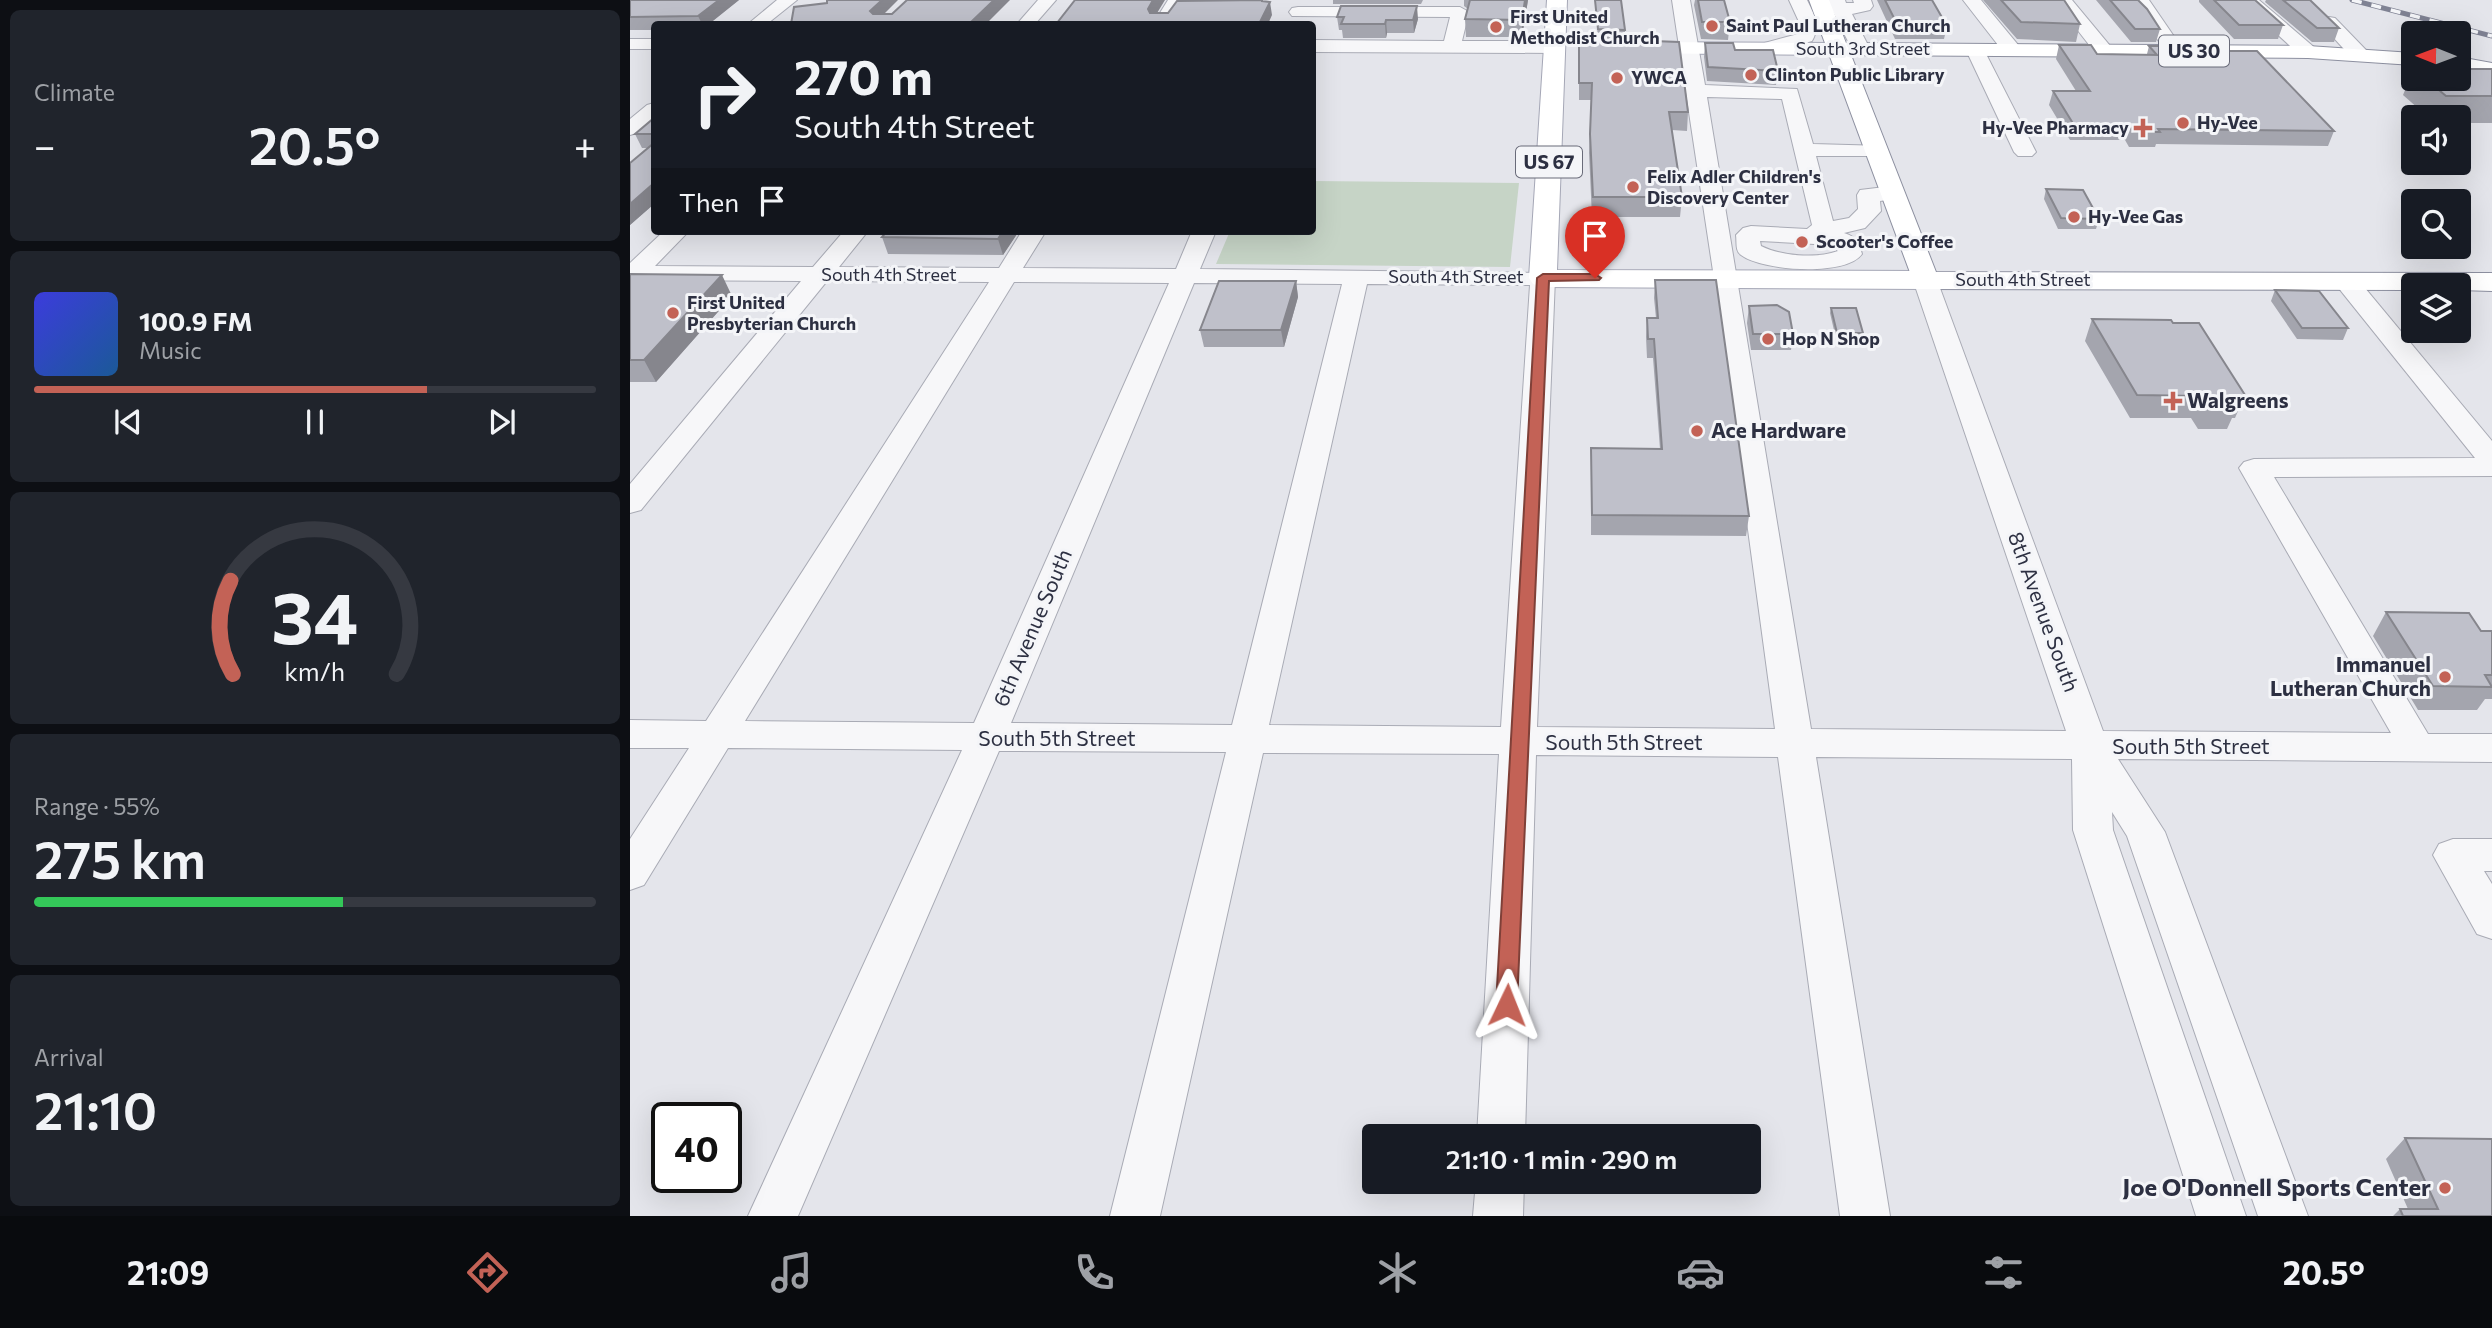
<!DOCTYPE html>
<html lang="en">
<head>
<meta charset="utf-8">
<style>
  body { margin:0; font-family:Commissioner,sans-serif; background:#20242c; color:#f1f3f6; height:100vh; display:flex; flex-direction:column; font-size:26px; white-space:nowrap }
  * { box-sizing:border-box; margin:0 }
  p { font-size:23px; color:#9ea1a6 }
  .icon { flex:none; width:38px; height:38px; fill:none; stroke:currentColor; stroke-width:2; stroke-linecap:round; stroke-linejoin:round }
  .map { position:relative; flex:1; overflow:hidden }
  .details { display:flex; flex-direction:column; gap:10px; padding:10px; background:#0d0f14; width:630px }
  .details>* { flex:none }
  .top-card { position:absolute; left:21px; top:21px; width:665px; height:214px; border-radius:7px; box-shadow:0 7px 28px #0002; background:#171b24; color:#f1f3f6; overflow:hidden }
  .needle { width:46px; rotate:271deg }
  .fabs { position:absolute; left:1771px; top:21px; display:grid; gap:14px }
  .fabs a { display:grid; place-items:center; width:70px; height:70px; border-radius:7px; background:#171b24; box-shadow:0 7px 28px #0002; font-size:35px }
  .speed { position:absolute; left:21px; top:1102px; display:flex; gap:14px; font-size:35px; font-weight:700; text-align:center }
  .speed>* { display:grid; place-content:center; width:91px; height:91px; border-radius:50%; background:#171b24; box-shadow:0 7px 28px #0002; line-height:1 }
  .speed .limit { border:4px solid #111; border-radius:10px; background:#fff; color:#111 }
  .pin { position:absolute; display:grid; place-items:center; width:60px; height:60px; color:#fff; margin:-72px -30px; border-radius:50% 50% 50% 0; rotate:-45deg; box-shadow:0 0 7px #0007 }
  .pin .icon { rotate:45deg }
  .me { position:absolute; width:77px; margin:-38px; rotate:2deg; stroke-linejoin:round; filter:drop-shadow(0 0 5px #0008) }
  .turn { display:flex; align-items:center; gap:24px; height:147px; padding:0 28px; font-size:32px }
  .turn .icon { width:91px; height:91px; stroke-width:2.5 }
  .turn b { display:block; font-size:49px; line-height:60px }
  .then { display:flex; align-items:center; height:66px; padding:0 28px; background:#0003; gap:14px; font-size:26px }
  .big { font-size:52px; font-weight:600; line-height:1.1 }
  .details .tile { flex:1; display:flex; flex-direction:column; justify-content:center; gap:10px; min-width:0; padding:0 24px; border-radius:10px; background:#20242c }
  .details .dial { align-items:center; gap:0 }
  .dial svg { height:182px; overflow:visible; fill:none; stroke:#363941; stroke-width:7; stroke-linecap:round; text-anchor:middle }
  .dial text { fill:#f1f3f6; stroke:none }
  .song { display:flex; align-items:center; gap:21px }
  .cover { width:84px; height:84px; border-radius:10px; background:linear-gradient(135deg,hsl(240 70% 55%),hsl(210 70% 35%)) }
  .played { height:7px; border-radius:4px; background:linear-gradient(90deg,#c36256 70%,#363941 70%) }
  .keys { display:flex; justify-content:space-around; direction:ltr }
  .heat { display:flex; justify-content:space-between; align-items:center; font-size:38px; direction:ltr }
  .charge { height:10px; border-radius:5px; background:linear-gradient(90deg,#34c759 55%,#363941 0) }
  .trip { position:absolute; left:732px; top:1124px; width:399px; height:70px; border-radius:7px; background:#171b24; box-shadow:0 7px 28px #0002; font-weight:600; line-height:70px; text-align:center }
  .menu { display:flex; height:112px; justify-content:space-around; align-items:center; background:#090b0e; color:#9ea1a6 }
  .menu .icon { width:49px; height:49px }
  .menu .selected { color:#c36256 }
  .menu b { font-size:32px; color:#f1f3f6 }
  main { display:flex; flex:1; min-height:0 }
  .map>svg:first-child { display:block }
  .green { fill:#c6d4c6 }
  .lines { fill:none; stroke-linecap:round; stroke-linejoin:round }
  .minor-casing { stroke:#a9abb5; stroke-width:2 }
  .major-casing { stroke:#a5a7b6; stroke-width:2 }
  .highway-casing { stroke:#8d90a0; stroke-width:2 }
  .minor { fill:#f7f7f9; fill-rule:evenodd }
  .major { fill:#fff; fill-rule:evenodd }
  .highway { fill:#fff; fill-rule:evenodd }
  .rail-casing { stroke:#7f8293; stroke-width:5 }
  .rail { stroke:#f4f5f8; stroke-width:3.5; stroke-dasharray:10; stroke-linecap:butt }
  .wall { fill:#a4a5ae }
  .shaded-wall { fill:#86868d }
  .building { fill:#bfc0ca; stroke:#86868d; stroke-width:2 }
  .route { fill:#c36256; stroke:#7f4038; stroke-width:2 }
  .poi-dot { fill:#c36256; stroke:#f4f5f8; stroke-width:2.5 }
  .labels { text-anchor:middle; stroke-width:6; stroke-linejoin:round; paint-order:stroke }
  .far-poi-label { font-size:18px; font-weight:bold; fill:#2d3042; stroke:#f4f5f8; text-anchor:start }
  .far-street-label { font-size:18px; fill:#2d3042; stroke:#f4f5f8 }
  .shield { fill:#f4f5f8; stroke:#696b79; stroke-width:2 }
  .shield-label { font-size:19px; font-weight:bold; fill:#2d3042 }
  .poi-label { font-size:21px; font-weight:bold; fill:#2d3042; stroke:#f4f5f8; text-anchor:start }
  .street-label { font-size:21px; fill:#2d3042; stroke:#f4f5f8 }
  .near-poi-label { font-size:24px; font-weight:bold; fill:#2d3042; stroke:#f4f5f8; text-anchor:end }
</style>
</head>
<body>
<main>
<section class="details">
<div class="tile"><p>Climate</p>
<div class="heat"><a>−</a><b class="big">20.5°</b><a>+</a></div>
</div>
<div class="tile">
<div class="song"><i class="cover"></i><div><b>100.9 FM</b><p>Music</p></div></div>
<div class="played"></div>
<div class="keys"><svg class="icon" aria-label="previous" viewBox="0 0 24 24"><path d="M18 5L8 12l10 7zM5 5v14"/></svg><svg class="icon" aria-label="pause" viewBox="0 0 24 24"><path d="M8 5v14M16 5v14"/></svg><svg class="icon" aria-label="next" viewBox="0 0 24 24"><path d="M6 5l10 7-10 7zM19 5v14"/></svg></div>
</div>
<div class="tile dial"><svg viewBox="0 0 100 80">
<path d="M14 69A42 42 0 1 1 86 69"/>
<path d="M14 69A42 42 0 0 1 13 28" stroke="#c36256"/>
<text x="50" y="56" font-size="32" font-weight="700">34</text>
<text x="50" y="72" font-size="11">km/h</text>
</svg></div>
<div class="tile"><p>Range · 55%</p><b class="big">275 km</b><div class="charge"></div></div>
<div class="tile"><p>Arrival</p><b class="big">21:10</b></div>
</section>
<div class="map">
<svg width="1862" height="1216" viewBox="0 0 1862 1216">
  <rect width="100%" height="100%" fill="#e4e5eb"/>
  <path class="green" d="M683 181 889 183 880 267 586 264 600 231H682Z"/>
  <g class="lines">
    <g class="minor-casing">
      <path id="minor" d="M147 0H167L137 24H118Z
        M408 0H426L405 24H387Z
        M538 0H556L541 24H523Z
        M1042 0H1060L1075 85 1167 89 1183 144 1254 146 1258 150 1254 154 1247 156H1186L1203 221 1219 218 1228 209 1227 195 1230 190 1263 186 1271 188 1274 193 1271 198 1250 201 1251 211 1235 228 1214 233C1226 237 1229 241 1232 254 1216 277 1132 271 1111 255 1105 251 1107 242 1106 235L1113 228 1121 226 1177 229 1182 225 1152 99 1077 97 1181 729 1436 731 1283 280 1286 275 1295 273 1304 275 1307 280 1473 731 1761 733 1609 468 1614 462 1624 459 1845 458 1707 286 1704 281 1707 276 1716 274 1725 276 1862 441V476L1644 477 1798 734H1862V762L1488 759 1535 832 1678 1216H1628L1497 836 1482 812 1483 830 1616 1216H1566L1443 830 1442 759 1186 757 1260 1216H1210L1148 757 906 755 895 1136H847L869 754 633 753 530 1216H480L596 752 369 751 168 1216H118L332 750 98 748 14 885 0 890V839L59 748H0V720L76 721 359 282 197 281 11 510 0 513V484L171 281 10 280 0 284V263L34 231H59L25 266 183 267 214 231H238L209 267 369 268 392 231H416L393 268 546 269 562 231H586L570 269 922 273 925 278 907 727 1145 729 1083 271ZM1130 241 1203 245 1208 251C1186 259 1151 256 1131 246ZM384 282 539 283 344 723 115 721ZM564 283 712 284 602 725 381 723ZM737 284 900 285 871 727 639 725Z
        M1159 0H1177C1184 15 1191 25 1182 41L1134 55 1127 53 1125 49 1127 45 1168 34 1170 24Z
        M1197 0H1215L1216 3H1224L1223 0H1241L1243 6 1240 10 1222 14 1240 49 1238 53H1224Z
        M1333 0H1351L1389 46 1391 50 1389 54H1375Z
        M1424 0H1442L1481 47 1483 51 1481 55H1467Z
        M1501 0H1519L1554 51 1552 55H1538Z
        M1610 0H1629L1685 48 1687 52 1685 56H1671Z
        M668 7H830L839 12 832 41H925L934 47 925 53 682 52V40L814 41 820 17 662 16 659 12 662 8Z
        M1699 17 1705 18 1736 50 1738 54 1736 58H1722L1693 26 1690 22 1693 18Z
        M0 39H24V49H0Z
        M1345 44 1354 50 1406 152 1402 156H1388L1384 152 1336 50Z
        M24 103V119L7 133 0 135V119L17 105Z
        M1823 839H1862V871H1854L1862 884V939L1847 934 1803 855 1809 844Z
        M846 1181H894L893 1216H843Z"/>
    </g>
    <g class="major-casing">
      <path id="major" d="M917 0H937L927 270 1295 271 1305 274 1309 280 1305 286 1295 289 913 287 903 284 899 278Z
        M997 42 1206 43 1214 44 1217 49 1214 54 1206 55 989 53 986 48 989 43Z"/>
    </g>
    <g class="highway-casing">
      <path id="highway" d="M1179 0H1199L1216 43 1678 46 1783 53V65L1678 58 1221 55 1306 272 1862 273V291L1829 290V285H1783V290L1295 289 1285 286Z
        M1829 57 1862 63V77L1829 70Z"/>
    </g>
    <use href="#minor" class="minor"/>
    <use href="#major" class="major"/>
    <use href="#highway" class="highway"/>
    <g class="rail-casing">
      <path id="rail" d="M1722 0 1862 36"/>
    </g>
    <use href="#rail" class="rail"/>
  </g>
  <path class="wall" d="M0 0H109L79 24H24V30H0Z
    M703 0H793L791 4H703Z
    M834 0H898L892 37H836L835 19 838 9 834 6Z
    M965 0H991L995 30V39H968Z
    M1065 0H1094L1100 22 1098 40 1071 39 1064 5Z
    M1247 0H1302L1317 26 1314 39H1265Z
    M1353 0H1434L1450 24 1446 42 1387 39Z
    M1466 0H1508L1530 29 1526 42H1501Z
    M1569 0H1625L1653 25 1648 39H1604L1569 2Z
    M1636 0H1680L1709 28 1704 42H1682L1635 2Z
    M707 17 788 19 784 33H757L756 38H713L712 30H709Z
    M949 41 1058 112 1057 131 1042 130 1052 197 1050 217H962L959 153 961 100H949Z
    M1075 43 1105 50 1148 71 1146 85 1077 81 1074 57Z
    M1429 45 1467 54H1517L1519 46 1554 51 1704 131 1698 146 1526 144 1525 147H1499L1495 140H1440L1419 105 1423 91H1446L1426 59Z
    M1862 69V123H1829V117H1798L1773 95 1783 71V79H1829Z
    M24 118V204L0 225V163L18 148H12L5 134Z
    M1416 189 1469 219 1466 229H1428L1414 199Z
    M58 231H114L111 234H60Z
    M257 231H389L373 255 258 254 252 237Z
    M0 274 102 296 26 382H0Z
    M1025 280 1119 516 1116 536 961 535V448L1030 449 1023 358H1017L1016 337 1017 318H1026L1024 298Z
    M666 281 668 297 654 347H574L570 330Z
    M1645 290 1718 328 1713 340 1667 339 1641 301Z
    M1119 306 1163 334 1161 350H1121L1117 323Z
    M1201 308 1233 333 1232 339H1206L1200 313Z
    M1462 319 1543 323 1615 395 1605 418H1602L1597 429H1568L1561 418H1500L1455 341Z
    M1756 612 1851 631H1862V699H1855L1847 710H1788L1743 636Z
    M1775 1138 1862 1216H1763L1770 1209H1778L1756 1159Z"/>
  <path class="shaded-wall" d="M89 0H109L79 24H72L68 16Z
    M252 0H268L244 24 240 11Z
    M364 0H380L356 24H339Z
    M523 0H535L521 23 518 9Z
    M895 0H898L892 37V20Z
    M640 2 642 15 638 24H629Z
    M787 6 788 19 784 33 783 20Z
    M756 20 757 33 756 38 755 24Z
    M24 183V204L0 225V204Z
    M373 231H389L373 255 368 239Z
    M92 275 102 296 26 382 14 360Z
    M666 281 668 297 654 347 651 330Z"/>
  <path class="building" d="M0 0H89L68 16 0 17Z
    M197 0H252L240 11 243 14H262L277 0H364L339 24H161L164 7 197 3Z
    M445 0H523L518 9 520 13H538L547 1 632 0V1L640 2 629 24H433L434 23H427Z
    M840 0H895L892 20 835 19Z
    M965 0H991L995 30 968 29Z
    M1068 0H1094L1100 22H1072Z
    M1255 0H1302L1317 26H1268Z
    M1371 0H1434L1450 24 1391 22Z
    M1480 0H1508L1517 9 1530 29H1505Z
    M1584 0H1625L1653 25H1609Z
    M1653 0H1680L1709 28H1687Z
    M711 6H787L783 20H756L755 24H711L714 17H707Z
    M970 39 1049 42 1058 112H1039L1052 197H963L960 134 962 83H949V41H971Z
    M1075 43H1103L1105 50H1143L1148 71 1078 67Z
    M1429 45H1461L1467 54 1527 55 1519 46H1550L1554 51H1627L1704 131 1528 129 1530 132H1504L1499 126 1444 125 1423 91H1460Z
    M1829 69H1862V96H1816L1796 79H1829Z
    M24 118V134H5Z
    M24 143V183L0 204V163Z
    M1416 189 1453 190 1469 219 1431 218Z
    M257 231H373L368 239 252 237Z
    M0 274 92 275 14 360H0Z
    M1025 280H1086L1119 516 962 515 961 448 1032 449 1024 339H1018L1017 318H1028Z
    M589 281H666L651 330H570Z
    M1645 290 1689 291 1718 328H1672Z
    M1147 305 1159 312 1163 334H1123L1119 306Z
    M1201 308H1226L1233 333H1207Z
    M1462 319 1541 320 1543 323H1569L1615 395H1599L1606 407H1577L1569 396 1507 395Z
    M1756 612 1839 613 1851 631H1862V675H1855L1862 687 1803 686Z
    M1775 1138 1862 1139V1216H1773L1770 1209H1808Z"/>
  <path class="route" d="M965 274 971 278 969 280 919 281 887 1005 884 1011 877 1014 870 1011 866 1005 907 278 913 274Z"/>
  <g class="poi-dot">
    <circle cx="1082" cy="26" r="7"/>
    <circle cx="866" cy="27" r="7"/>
    <circle cx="1121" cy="75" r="7"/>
    <circle cx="987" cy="78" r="7"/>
    <circle cx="1553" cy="123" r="7"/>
    <path d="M1509.5 117.5h7v7h7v7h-7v7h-7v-7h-7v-7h7z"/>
    <circle cx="1003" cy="187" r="7"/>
    <circle cx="1444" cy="217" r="7"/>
    <circle cx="1172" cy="242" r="7"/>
    <circle cx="43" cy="313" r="7"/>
    <circle cx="1138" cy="339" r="7"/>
    <path d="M1539.5 390.5h7v7h7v7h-7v7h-7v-7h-7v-7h7z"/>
    <circle cx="1067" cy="431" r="7"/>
    <circle cx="1815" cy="677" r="7"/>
    <circle cx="1815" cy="1188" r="7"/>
  </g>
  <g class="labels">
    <g class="far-poi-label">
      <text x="880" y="23">First United<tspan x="880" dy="21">Methodist Church</tspan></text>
      <text x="1096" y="32">Saint Paul Lutheran Church</text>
      <text x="1135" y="81">Clinton Public Library</text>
      <text x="1001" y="84">YWCA</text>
      <text x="1567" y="129">Hy-Vee</text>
      <text x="1499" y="134" text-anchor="end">Hy-Vee Pharmacy</text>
      <text x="1017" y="183">Felix Adler Children's<tspan x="1017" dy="21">Discovery Center</tspan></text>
      <text x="1458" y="223">Hy-Vee Gas</text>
      <text x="1186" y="248">Scooter's Coffee</text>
      <text x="57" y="309">First United<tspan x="57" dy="21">Presbyterian Church</tspan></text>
      <text x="1152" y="345">Hop N Shop</text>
    </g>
    <g class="far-street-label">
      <text x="1233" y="55">South 3rd Street</text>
      <text x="259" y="281">South 4th Street</text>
      <text x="826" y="283">South 4th Street</text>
      <text x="1393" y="286">South 4th Street</text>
    </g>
    <g class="shield">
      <rect x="1529" y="35.5" width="70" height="31" rx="5"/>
      <rect x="886" y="146.5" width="66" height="31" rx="5"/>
    </g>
    <g class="shield-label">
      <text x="1564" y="58">US 30</text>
      <text x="919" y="169">US 67</text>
    </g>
    <g class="poi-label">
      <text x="1557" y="408">Walgreens</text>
      <text x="1081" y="438">Ace Hardware</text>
      <text x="1801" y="672" text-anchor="end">Immanuel<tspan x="1801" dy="24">Lutheran Church</tspan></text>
    </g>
    <g class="street-label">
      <text transform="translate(1413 612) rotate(70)" y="7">8th Avenue South</text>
      <text transform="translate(403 628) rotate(-67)" y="7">6th Avenue South</text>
      <text x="427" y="746">South 5th Street</text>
      <text x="994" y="750">South 5th Street</text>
      <text x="1561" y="754">South 5th Street</text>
    </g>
    <g class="near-poi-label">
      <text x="1801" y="1196">Joe O'Donnell Sports Center</text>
    </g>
  </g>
</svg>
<div class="fabs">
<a><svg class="needle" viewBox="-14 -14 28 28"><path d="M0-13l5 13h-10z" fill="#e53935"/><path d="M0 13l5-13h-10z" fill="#9ea1a6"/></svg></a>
<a><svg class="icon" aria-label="sound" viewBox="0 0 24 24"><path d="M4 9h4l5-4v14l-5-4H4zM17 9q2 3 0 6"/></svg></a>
<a><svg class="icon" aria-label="search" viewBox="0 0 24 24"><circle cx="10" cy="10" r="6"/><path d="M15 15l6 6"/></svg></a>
<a><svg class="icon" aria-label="layers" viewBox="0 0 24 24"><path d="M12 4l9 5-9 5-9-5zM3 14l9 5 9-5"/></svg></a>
</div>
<div class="speed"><div class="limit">40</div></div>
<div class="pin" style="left:965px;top:278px;background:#d93025"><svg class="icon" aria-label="arrive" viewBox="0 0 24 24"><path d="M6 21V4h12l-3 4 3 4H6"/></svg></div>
<svg class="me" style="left:877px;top:1005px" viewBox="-20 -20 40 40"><path d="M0-17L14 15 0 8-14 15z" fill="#c36256" stroke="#fff" stroke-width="4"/></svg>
<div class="trip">21:10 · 1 min · 290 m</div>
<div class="top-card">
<div class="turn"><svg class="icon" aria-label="right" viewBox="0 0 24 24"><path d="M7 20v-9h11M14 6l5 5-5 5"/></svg><div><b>270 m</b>South 4th Street</div></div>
<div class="then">Then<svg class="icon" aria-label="arrive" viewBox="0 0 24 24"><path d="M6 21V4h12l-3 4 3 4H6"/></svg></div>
</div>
</div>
</main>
<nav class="menu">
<b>21:09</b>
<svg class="icon selected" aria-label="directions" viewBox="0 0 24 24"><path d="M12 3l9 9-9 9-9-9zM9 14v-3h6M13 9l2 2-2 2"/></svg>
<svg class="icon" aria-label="music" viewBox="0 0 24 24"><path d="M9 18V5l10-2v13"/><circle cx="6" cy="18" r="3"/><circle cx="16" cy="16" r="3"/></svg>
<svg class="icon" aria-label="phone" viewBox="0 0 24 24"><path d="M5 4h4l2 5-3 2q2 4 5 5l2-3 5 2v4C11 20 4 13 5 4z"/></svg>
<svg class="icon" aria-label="climate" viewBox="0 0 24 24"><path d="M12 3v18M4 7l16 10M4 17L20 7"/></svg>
<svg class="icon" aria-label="car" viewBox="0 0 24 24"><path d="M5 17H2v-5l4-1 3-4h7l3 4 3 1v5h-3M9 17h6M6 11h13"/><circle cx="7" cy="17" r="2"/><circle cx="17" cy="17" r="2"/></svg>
<svg class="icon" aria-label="filters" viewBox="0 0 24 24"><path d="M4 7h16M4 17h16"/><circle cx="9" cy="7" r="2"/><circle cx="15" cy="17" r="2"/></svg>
<b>20.5°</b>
</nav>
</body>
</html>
